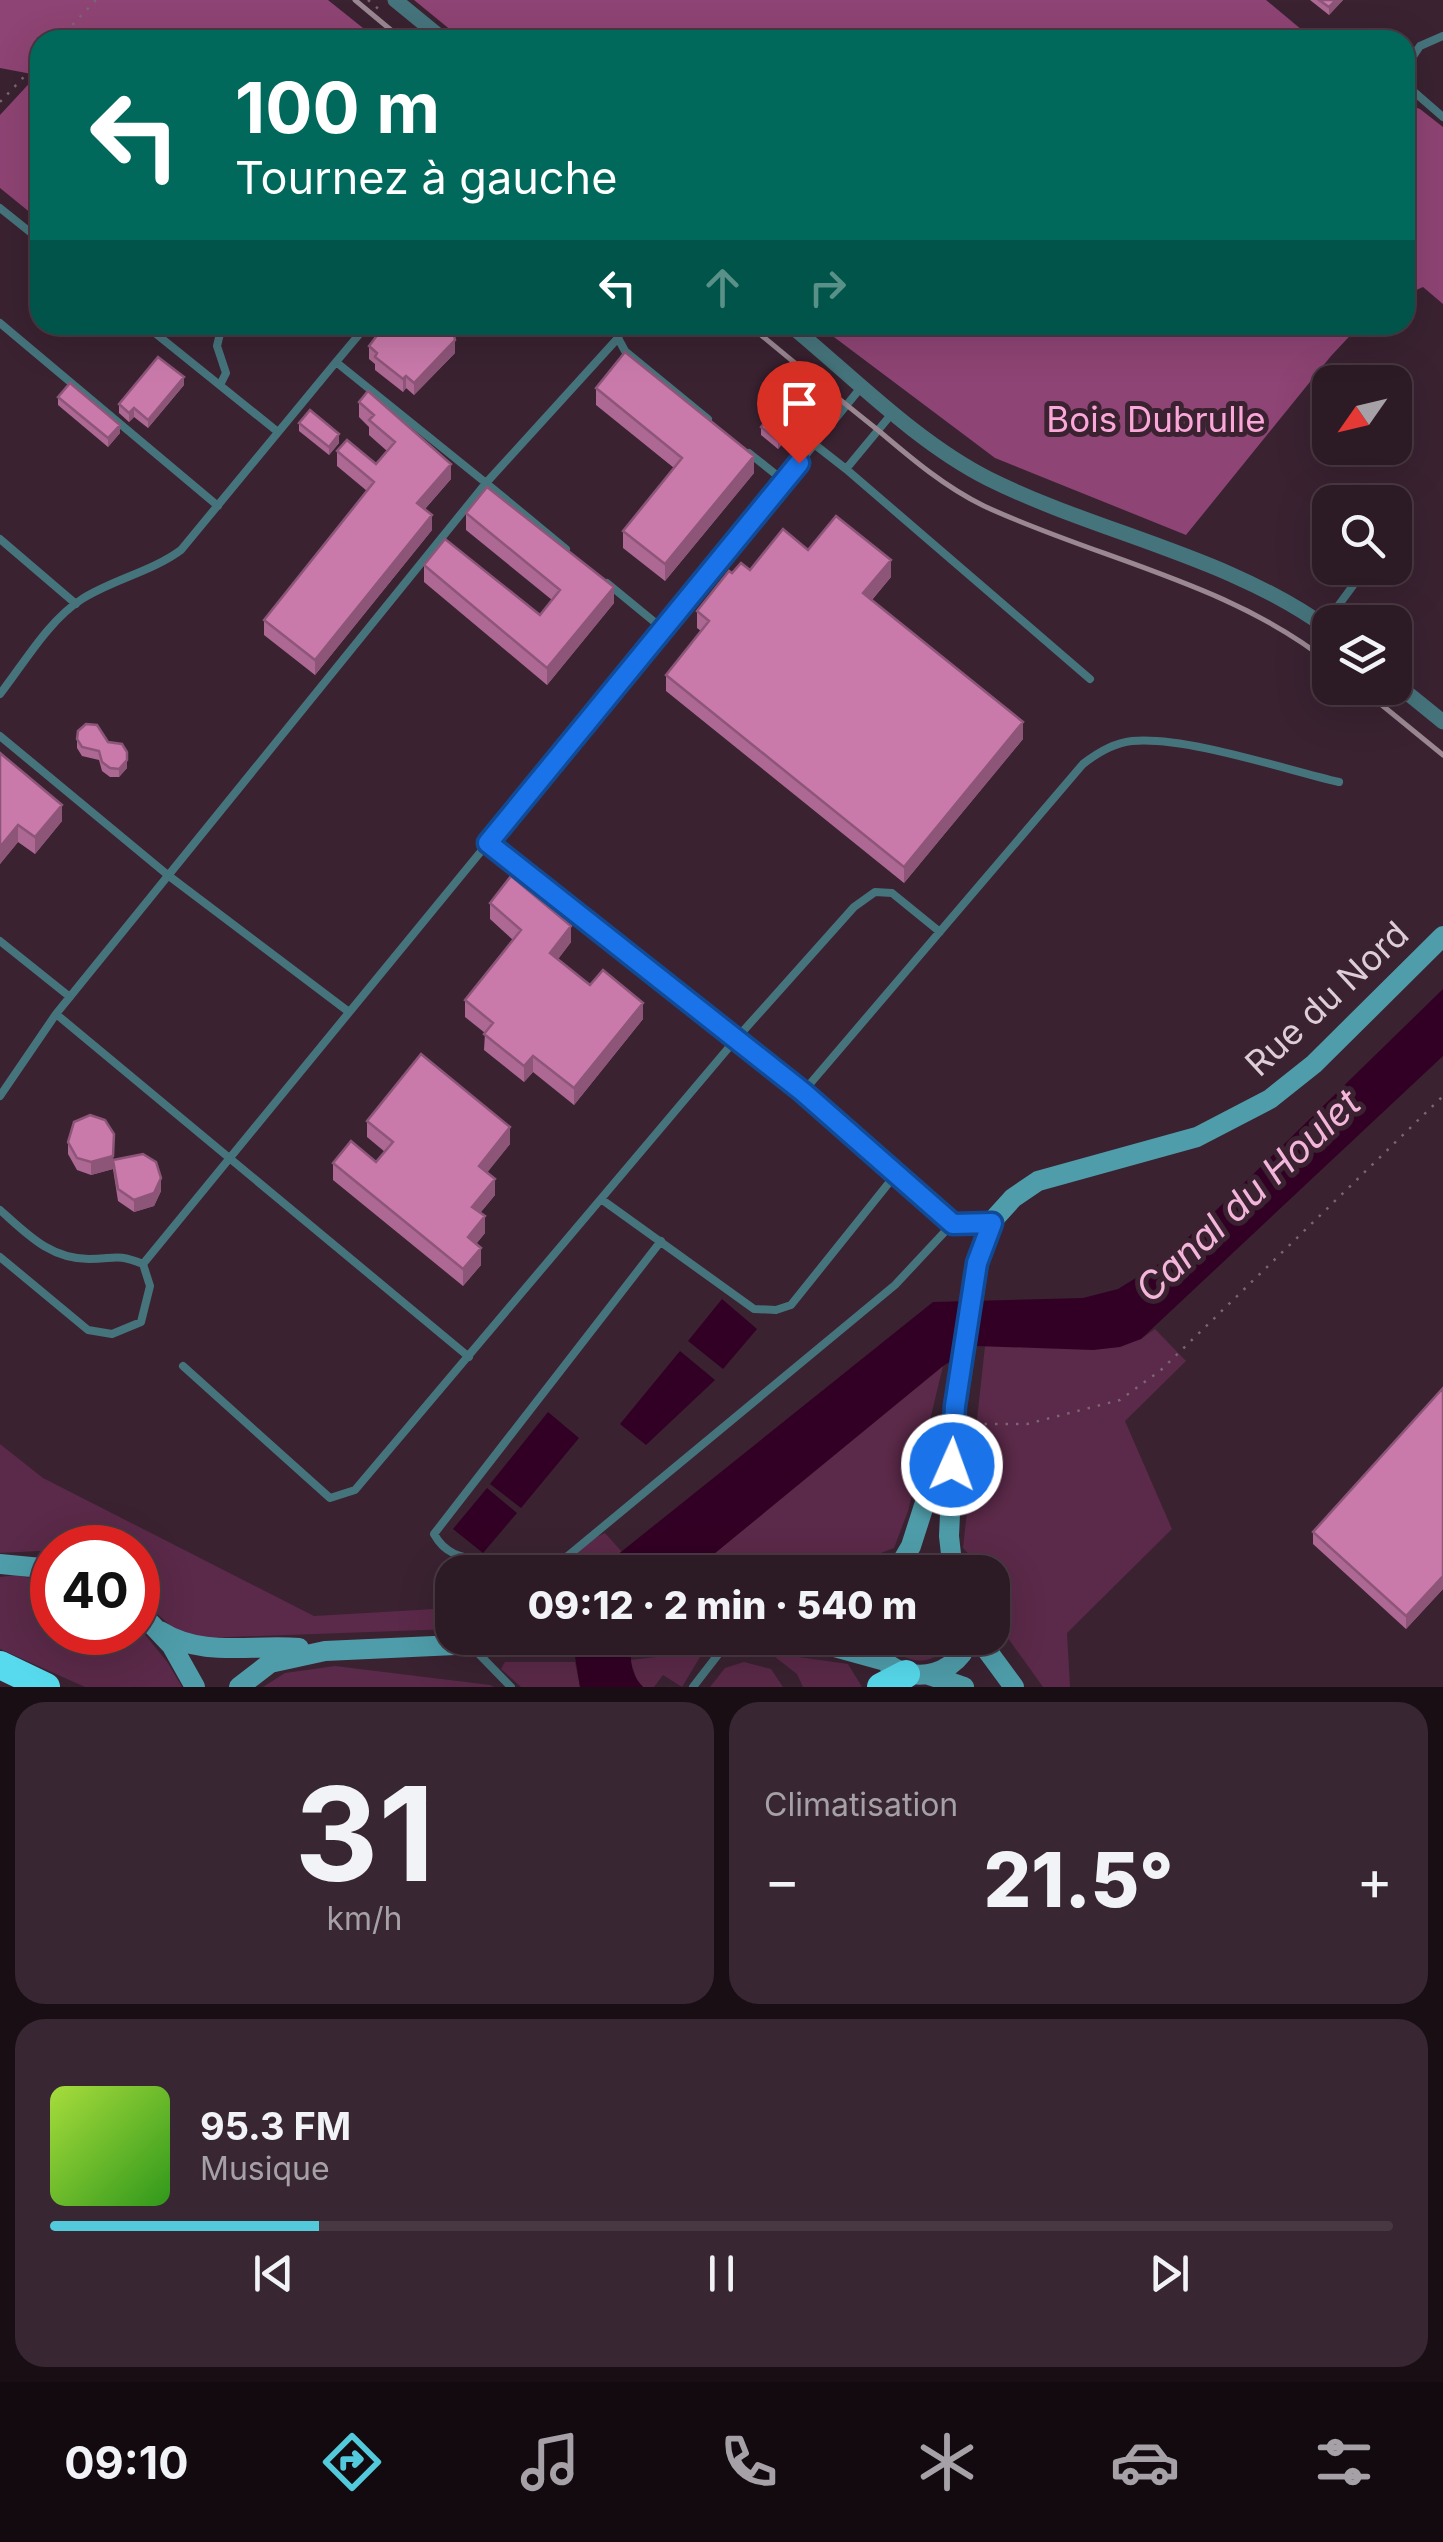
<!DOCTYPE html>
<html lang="fr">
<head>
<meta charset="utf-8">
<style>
  body { margin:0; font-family:Inter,sans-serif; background:#382732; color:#f1f3f6; height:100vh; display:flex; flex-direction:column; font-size:38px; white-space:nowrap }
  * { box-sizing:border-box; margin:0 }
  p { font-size:32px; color:#a6a1a7 }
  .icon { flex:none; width:55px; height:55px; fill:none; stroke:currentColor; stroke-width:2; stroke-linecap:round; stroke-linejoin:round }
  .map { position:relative; height:1687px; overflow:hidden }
  .panel { display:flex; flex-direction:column; gap:15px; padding:15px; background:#180e14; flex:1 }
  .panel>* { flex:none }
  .hud { position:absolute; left:30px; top:30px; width:1385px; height:305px; border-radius:30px; box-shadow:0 10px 40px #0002,0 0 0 2px #483842; background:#00695c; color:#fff; overflow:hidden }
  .needle { width:65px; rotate:236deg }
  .buttons { position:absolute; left:1312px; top:365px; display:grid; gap:20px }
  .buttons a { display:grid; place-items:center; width:100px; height:100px; border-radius:20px; background:#2c1a25; box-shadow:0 10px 40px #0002,0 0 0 2px #483842; font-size:50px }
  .speed { position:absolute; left:30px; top:1525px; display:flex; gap:20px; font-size:50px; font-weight:700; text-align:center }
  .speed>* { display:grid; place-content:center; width:130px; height:130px; border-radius:50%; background:#2c1a25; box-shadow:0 10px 40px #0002,0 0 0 2px #483842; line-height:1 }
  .speed .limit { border:15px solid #d22; background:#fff; color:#111 }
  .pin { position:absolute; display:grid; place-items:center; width:85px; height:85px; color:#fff; margin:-102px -42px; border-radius:50% 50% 50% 0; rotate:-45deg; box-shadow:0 0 10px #0007 }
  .pin .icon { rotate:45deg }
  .me { position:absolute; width:110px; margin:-55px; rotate:2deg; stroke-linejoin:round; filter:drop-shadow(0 0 8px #0008) }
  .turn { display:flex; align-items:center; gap:35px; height:210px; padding:0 40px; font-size:45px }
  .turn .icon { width:130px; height:130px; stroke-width:2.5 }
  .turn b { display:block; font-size:70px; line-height:85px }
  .lanes { display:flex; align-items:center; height:95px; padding:0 40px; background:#0003; justify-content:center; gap:50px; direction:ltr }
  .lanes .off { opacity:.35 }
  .big { font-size:75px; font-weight:800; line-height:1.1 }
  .panel .widget { flex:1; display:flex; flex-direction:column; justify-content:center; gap:15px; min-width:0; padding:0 35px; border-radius:30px; background:#382732 }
  .panel .dial { align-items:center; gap:0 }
  .dial b { font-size:130px; line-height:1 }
  .song { display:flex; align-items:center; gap:30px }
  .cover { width:120px; height:120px; border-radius:15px; background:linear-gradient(135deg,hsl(80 70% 55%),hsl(110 70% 35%)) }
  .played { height:10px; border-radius:5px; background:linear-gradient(90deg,#53cadc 20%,#483842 20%) }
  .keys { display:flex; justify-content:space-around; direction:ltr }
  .heat { display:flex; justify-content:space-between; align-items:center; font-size:55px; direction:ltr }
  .panel .tiles { flex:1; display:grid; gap:15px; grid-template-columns:1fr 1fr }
  .widget:last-child { grid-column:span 2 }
  .trip { position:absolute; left:435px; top:1555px; width:575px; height:100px; border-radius:30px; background:#2c1a25; box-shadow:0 10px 40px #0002,0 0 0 2px #483842; font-weight:800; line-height:100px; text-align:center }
  .tabs { display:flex; height:160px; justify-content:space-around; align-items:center; background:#120a0f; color:#a6a1a7 }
  .tabs .icon { width:70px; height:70px }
  .tabs .current { color:#53cadc }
  .tabs b { font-size:45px; color:#f1f3f6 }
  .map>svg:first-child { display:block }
  .green { fill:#5b2949 }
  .forest { fill:#8e4474 }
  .water { fill:#320024 }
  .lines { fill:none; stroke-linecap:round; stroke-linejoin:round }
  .path { stroke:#7b6672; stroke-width:2.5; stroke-dasharray:2.5 8; stroke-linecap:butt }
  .lane { stroke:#46747c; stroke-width:8 }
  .street { stroke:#46747c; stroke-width:15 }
  .secondary { stroke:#4f9daa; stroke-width:20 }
  .highway { stroke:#57daed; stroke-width:28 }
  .rail { stroke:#9a8792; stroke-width:5 }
  .wall { fill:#ad6993 }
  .shaded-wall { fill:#8d5578 }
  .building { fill:#c97aab; stroke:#8d5578; stroke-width:2.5 }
  .route-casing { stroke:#114b97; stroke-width:25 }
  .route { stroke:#1a73e8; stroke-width:18 }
  .labels { text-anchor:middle; stroke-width:10; stroke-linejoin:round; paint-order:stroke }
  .park-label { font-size:35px; fill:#fba7da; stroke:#3a2231 }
  .street-label { font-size:35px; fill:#ddcdd6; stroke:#3a2231 }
  .water-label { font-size:38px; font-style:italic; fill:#f4b5db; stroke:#3a2231 }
</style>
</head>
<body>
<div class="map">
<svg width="1443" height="1687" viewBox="0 0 1443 1687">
  <rect width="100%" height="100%" fill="#3a2231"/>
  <path class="green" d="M1155 1329 1186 1361 1125 1421 1172 1529 1067 1633 1070 1687H1043L1005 1634 1002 1605 993 1587 992 1572H985L963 1548 985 1346 1141 1339Z
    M943 1366 908 1511 894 1548 873 1556 858 1572H692Z
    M0 1444 43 1478 314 1616 452 1608V1629L203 1638 181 1635 138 1597V1548H52V1555L39 1551 0 1553Z
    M605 1533 622 1552 596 1572H525Z
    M16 1575 52 1583V1632H138V1626L168 1663 182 1687H85L0 1649V1577Z
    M886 1638H954C938 1668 902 1668 886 1638Z
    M770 1653 848 1664 862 1687H803L797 1674Z
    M683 1654 700 1657 682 1687 663 1675 654 1687H643L637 1680 630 1660Z
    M505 1662H575L580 1687H521L501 1669Z
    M744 1662 771 1669 783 1687H710L725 1668Z
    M335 1666 490 1685 494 1687H263L285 1673Z"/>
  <path class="forest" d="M0 0H328L373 36 369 40H40V204L32 214 0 188V115L37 75 0 68Z
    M414 0H1266L1314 40H463Z
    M1405 103 1420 109 1443 127V304L1423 287 1405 295Z
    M818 325H1360L1331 356 1186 535 995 458Z"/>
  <path class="water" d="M1443 989V1056L1141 1339 1120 1347 1093 1350 976 1346 943 1366 692 1572H596L933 1302 1083 1298 1118 1289 1165 1260Z
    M722 1299 757 1329 723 1369 688 1341Z
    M680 1351 715 1380 646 1445 620 1424Z
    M548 1412 579 1438 521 1508 490 1484Z
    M487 1488 517 1513 483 1553 453 1529Z
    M572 1638H632C630 1656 629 1673 643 1687H580Z"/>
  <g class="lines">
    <path class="path" d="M368 0 382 12
      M58 40 96 0
      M0 102 40 60
      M764 325 774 333
      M974 1424H1027L1120 1400 1161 1370 1443 1096
      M869 1572 879 1564
      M992 1607 995 1625"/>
    <path class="lane" d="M1405 68 1420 46 1443 36
      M1405 84 1443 117
      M0 208 40 240
      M0 323 218 506
      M145 325 278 432
      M367 325 336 362 486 483 618 338
      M623 325 618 338 625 351 708 419
      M220 385 226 373 217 346 222 325
      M814 444 846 469 894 411
      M749 453 784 481
      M846 469 1090 679
      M1395 526 1397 523
      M0 539 76 604
      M607 583 663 629
      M1324 625 1366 568
      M0 694C25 662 48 621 82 599 114 579 151 572 181 550L336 362
      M0 736 169 876 349 1012
      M488 843 803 1092
      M0 941 70 997
      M56 1014 469 1357
      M0 1096 56 1014 486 483 566 549
      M601 1199 754 1309 776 1310 791 1305 896 1174
      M0 1210C27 1234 50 1259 89 1259 115 1259 116 1253 143 1264
      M953 1223H988
      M0 1257 88 1330 112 1334 141 1322 150 1286 143 1264 863 385
      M183 1366 330 1498 355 1490 736 1039 854 907 875 892 892 893 940 932
      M482 1561C460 1557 445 1554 434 1534L661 1241
      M552 1569 895 1285 953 1223 803 1092 1083 764C1097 753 1113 743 1132 741 1186 736 1283 769 1339 782
      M472 1647 511 1687
      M693 1687 727 1643"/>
    <path class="street" d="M395 0 444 40
      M790 325C852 376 917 443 989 479 1100 534 1229 556 1330 630
      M1395 683 1443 722"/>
    <path class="secondary" d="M0 1564 52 1569
      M896 1572 911 1546 946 1437
      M953 1572 949 1536 955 1407 977 1263 994 1219 1013 1198 1038 1181 1197 1137 1270 1099 1314 1064 1443 936
      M138 1610 172 1646 195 1687
      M160 1631C203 1658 250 1644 299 1648
      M703 1638 824 1644 882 1660
      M870 1638C886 1687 953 1687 970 1638
      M978 1638 1014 1687
      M929 1675 964 1687
      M239 1687 270 1663 325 1651 608 1638"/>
    <path class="highway" d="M0 1665 46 1687
      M881 1687 906 1674"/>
    <path class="rail" d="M355 0 403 40
      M749 325C792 361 835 396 879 431 912 459 945 487 984 506 1098 559 1230 583 1330 663
      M1361 688 1443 755"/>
  </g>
  <path class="wall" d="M1310 0H1343L1329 15Z
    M369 346 455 353 414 395 406 388 403 392 375 370V364L369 359Z
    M184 385 148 428 134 417 129 422 119 413V404Z
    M596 388 754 473 665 581 623 548V531L674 468 596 405Z
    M58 397 120 433 108 447 58 405Z
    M359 402 451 479 425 509 432 530 315 675 264 635V620L367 491 337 466V451L376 464 387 451 369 435V427L359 417Z
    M299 423 339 443 329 455 299 431Z
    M799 424 778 449 761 435V427Z
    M466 513 614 603 547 685 424 582V565L540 615 552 600 466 530Z
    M808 550 891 577 872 600 1023 739 904 883 666 691V675L701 631 697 628V611L750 570Z
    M77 739 108 742 127 752V768L119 777H110L102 771 99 760 82 756 77 748Z
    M0 753 62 821 35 854 18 842 0 864Z
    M490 903 571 942 558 959 590 985 643 1019 574 1105 533 1072 524 1082 484 1050 485 1033 465 1017V1000L513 940 490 919Z
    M367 1121 510 1144 487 1172 495 1195 480 1213 485 1233 476 1244 481 1265 463 1286 333 1180V1163L376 1162 385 1152 367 1137Z
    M68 1142 114 1159 161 1191 154 1206 134 1212 118 1201 113 1169 91 1175 77 1170 68 1154Z
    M1443 1388V1589L1406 1629 1313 1544V1532Z"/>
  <path class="shaded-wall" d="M1336 0H1343L1329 15V7Z
    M455 340V353L414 395V383Z
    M406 376V388L403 392V379Z
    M184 377V385L148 428V420Z
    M134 408V417L129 422V413Z
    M799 415V424L778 449V441Z
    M120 425V433L108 447V438Z
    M339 434V443L329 455V447Z
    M754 456V473L665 581V564Z
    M451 464V479L417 518V503Z
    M432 515V530L315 675V660Z
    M891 560V577L863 610V593Z
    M614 587V603L547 685V668Z
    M1023 722V739L904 883V867Z
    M127 760V768L119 777V769Z
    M62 805V821L35 854V837Z
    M18 825V842L0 864V847Z
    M571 926V942L550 970V953Z
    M643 1003V1019L574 1105V1088Z
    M533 1056V1072L524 1082V1066Z
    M510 1127V1144L479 1183V1166Z
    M114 1134 113 1169V1160V1169L91 1175V1162Z
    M161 1178V1191L154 1206 134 1212V1200Z
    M495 1179V1195L472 1223V1207Z
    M485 1216V1233L468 1254V1237Z
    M481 1248V1265L463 1286V1269Z
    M1443 1576V1589L1406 1629V1616Z"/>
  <path class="building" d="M1319 0H1336L1329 7Z
    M385 325H441L454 335 455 340 414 383 406 376 403 379 375 357 377 353 369 346Z
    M625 352 754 456 665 564 623 531 682 458 596 388Z
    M158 357 184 377 148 420 134 408 129 413 119 404Z
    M70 383 120 425 108 438 58 397Z
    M368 391 451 464 417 503 432 515 315 660 264 620 374 482 337 451 347 440 376 464 395 442 369 420 374 415 359 402Z
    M782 402 799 415 778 441 761 427Z
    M310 410 339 434 329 447 299 423Z
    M487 487 614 587 547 668 424 565 445 539 540 615 560 590 466 513Z
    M836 516 891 560 863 593 1023 722 904 867 666 675 709 621 697 611 729 571 732 573 741 563 750 570 783 529 808 550Z
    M86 724 97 725 108 742 122 744 127 752V760L119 769 110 768 102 762 99 751 82 747 77 739 78 731Z
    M0 753 62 805 35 837 18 825 0 847Z
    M511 876 571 926 550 953 590 985 603 970 643 1003 574 1088 533 1056 524 1066 484 1034 493 1023 465 1000 521 930 490 903Z
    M421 1054 510 1127 479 1166 495 1179 472 1207 485 1216 468 1237 481 1248 463 1269 333 1163 351 1141 376 1162 393 1142 367 1121Z
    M90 1115 105 1120 114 1134 113 1156 91 1162 77 1158 68 1142 74 1122Z
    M143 1154 156 1162 161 1178 154 1193 134 1200 118 1189 113 1160Z
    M1443 1388V1576L1406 1616 1313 1532Z"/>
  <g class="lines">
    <g class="route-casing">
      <path id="route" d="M799 463 488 843 803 1092 953 1224 992 1223 977 1263 955 1406 952 1465"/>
    </g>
    <use href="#route" class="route"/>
  </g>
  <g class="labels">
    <g class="park-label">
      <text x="1156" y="432">Bois Dubrulle</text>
    </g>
    <g class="street-label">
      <text transform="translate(1327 999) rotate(-43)" y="12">Rue du Nord</text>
    </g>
    <g class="water-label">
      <text transform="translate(1248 1196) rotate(-43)" y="13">Canal du Houlet</text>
    </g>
  </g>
</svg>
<div class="buttons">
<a><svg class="needle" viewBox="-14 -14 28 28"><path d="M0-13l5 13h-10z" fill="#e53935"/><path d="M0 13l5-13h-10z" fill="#a6a1a7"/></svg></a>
<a><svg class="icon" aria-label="search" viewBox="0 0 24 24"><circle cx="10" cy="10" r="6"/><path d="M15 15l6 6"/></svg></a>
<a><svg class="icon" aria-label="layers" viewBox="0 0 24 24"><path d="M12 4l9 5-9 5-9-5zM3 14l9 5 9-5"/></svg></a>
</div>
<div class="speed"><div class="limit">40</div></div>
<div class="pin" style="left:799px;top:463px;background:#d93025"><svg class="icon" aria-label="arrive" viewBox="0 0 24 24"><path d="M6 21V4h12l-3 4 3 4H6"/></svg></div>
<svg class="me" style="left:952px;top:1465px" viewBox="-20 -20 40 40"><circle r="17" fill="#1a73e8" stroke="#fff" stroke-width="3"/><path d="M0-11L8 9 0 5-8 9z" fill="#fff"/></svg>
<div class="trip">09:12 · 2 min · 540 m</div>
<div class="hud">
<div class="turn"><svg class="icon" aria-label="left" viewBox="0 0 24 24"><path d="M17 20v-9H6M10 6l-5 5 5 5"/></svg><div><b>100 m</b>Tournez à gauche</div></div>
<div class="lanes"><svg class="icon" aria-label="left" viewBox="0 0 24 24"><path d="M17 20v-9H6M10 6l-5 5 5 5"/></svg><svg class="icon off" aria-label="ahead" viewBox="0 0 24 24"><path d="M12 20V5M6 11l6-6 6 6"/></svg><svg class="icon off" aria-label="right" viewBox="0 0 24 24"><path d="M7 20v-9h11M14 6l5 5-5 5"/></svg></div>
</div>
</div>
<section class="panel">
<div class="tiles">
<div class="widget dial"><b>31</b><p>km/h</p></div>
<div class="widget"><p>Climatisation</p>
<div class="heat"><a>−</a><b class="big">21.5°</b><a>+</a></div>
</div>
<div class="widget">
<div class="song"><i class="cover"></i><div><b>95.3 FM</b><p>Musique</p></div></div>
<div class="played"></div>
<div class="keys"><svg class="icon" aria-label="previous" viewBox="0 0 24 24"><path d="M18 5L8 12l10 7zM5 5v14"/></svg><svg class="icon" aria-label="pause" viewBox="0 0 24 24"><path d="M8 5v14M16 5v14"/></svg><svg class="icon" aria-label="next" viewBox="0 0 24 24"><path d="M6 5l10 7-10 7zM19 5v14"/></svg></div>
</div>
</div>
</section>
<nav class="tabs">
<b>09:10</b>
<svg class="icon current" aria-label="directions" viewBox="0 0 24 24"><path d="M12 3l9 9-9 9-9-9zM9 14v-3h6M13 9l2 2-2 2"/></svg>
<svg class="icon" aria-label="music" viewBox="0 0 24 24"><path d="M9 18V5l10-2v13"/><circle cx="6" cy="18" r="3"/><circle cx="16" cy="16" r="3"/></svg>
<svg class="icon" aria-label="phone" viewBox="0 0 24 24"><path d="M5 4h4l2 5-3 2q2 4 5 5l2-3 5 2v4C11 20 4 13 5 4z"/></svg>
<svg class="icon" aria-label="climate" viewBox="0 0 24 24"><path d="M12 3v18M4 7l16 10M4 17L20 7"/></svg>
<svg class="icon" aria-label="car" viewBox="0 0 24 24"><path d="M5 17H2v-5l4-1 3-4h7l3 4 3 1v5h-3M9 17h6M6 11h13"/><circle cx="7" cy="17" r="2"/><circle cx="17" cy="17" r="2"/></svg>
<svg class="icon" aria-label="filters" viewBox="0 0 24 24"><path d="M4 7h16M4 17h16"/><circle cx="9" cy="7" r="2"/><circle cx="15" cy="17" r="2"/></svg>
</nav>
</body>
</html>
